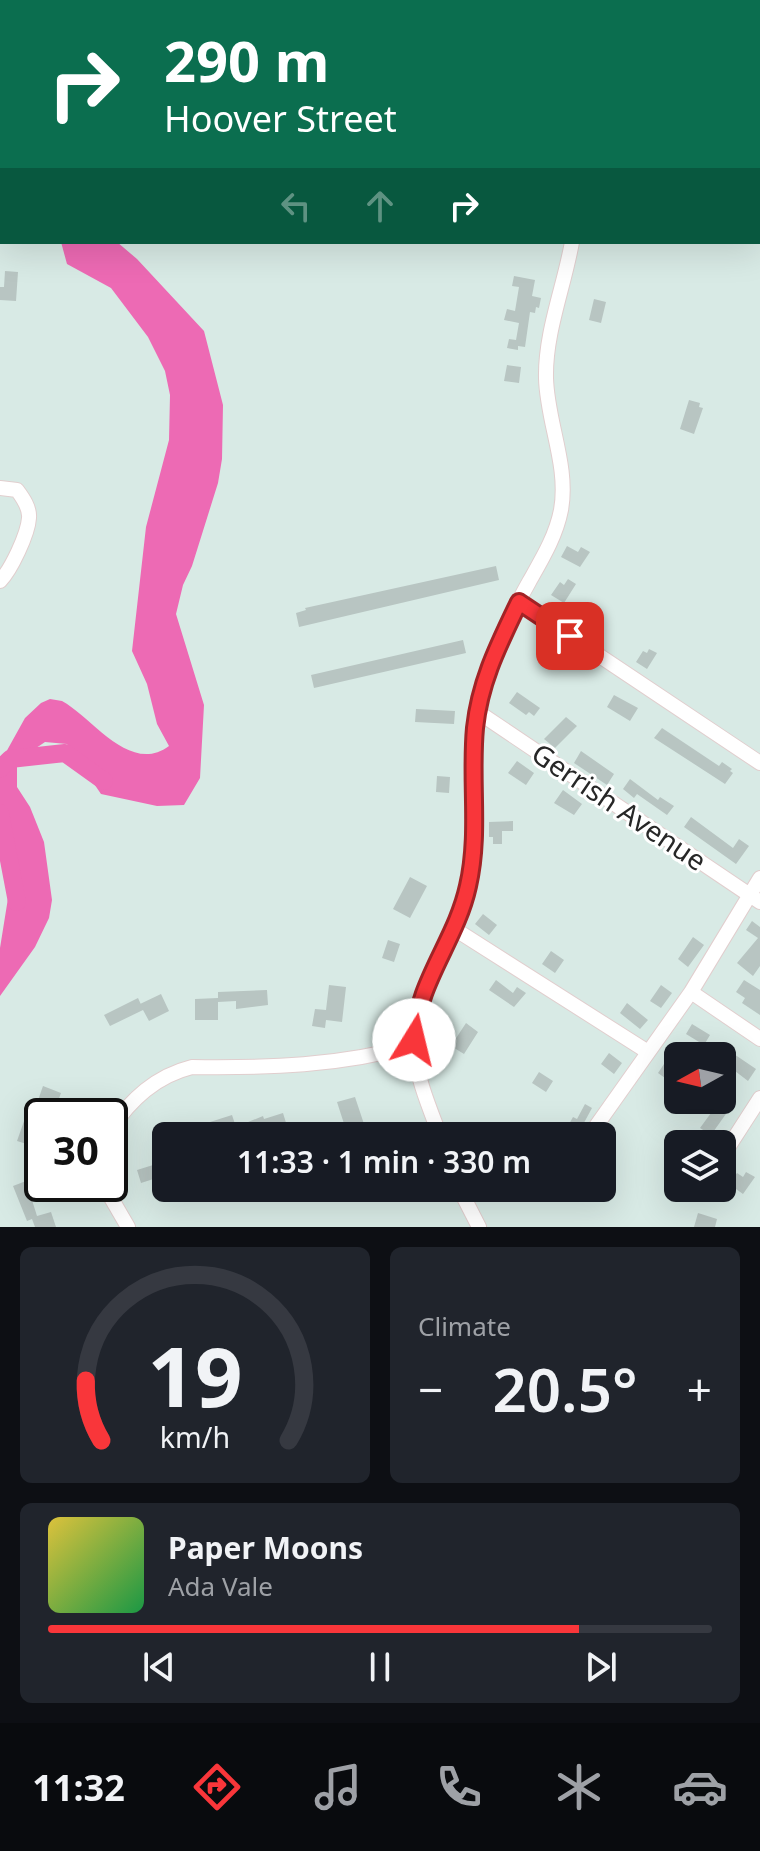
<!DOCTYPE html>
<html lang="en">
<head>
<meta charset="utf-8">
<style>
  body { margin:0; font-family:"Noto Sans",sans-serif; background:#20242c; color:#f1f3f6; height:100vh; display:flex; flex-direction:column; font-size:30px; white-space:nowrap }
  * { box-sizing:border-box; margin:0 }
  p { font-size:26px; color:#9ea1a6 }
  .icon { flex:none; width:44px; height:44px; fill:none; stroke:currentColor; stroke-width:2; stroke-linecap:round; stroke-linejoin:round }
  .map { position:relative; height:1227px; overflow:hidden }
  .drawer { display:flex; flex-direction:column; gap:20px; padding:20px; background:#0d0f14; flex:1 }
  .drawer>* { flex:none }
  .hud { position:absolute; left:0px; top:0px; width:760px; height:244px; box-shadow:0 8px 32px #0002; background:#0b6e4f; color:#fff; overflow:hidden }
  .needle { width:52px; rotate:262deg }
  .controls { position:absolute; left:664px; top:1042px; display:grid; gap:16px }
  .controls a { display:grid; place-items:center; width:72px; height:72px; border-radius:12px; background:#171b24; box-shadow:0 8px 32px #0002; font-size:40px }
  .speed { position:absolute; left:24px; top:1098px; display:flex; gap:16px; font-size:40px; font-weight:700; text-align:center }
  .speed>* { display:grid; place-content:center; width:104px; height:104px; border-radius:50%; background:#171b24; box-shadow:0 8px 32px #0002; line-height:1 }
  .speed .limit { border:4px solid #111; border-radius:12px; background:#fff; color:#111 }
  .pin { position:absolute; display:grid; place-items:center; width:68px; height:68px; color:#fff; margin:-34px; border-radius:16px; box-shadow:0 4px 12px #0006 }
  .me { position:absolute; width:88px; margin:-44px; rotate:9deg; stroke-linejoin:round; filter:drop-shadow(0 0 6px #0008) }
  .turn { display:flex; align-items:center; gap:28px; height:168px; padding:0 32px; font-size:36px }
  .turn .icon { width:104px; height:104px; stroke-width:2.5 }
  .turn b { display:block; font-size:56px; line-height:68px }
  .lanes { display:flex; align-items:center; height:76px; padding:0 32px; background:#0003; justify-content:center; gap:40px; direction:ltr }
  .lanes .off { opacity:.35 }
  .big { font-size:60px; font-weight:600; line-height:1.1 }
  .drawer .card { flex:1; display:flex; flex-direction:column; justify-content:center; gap:12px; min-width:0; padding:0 28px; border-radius:12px; background:#20242c }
  .drawer .dial { align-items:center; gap:0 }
  .dial svg { height:208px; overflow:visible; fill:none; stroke:#363941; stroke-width:7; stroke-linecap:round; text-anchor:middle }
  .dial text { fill:#f1f3f6; stroke:none }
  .song { display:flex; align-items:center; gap:24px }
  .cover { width:96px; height:96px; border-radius:12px; background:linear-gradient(135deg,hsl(50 70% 55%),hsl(140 70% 35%)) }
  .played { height:8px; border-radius:4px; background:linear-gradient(90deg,#f9363a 80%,#363941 80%) }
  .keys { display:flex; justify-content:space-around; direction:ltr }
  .heat { display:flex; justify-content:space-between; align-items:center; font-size:44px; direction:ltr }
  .drawer .tiles { flex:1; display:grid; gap:20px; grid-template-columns:1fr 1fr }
  .card:last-child { grid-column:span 2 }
  .trip { position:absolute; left:152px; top:1122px; width:464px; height:80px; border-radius:12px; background:#171b24; box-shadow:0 8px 32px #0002; font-weight:600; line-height:80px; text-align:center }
  .tab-bar { display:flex; height:128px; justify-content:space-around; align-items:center; background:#090b0e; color:#9ea1a6 }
  .tab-bar .icon { width:56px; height:56px }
  .tab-bar .current { color:#f9363a }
  .tab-bar b { font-size:36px; color:#f1f3f6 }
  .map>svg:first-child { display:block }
  .water { fill:#ed6ab4 }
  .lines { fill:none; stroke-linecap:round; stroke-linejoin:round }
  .river { stroke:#ed6ab4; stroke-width:18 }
  .building { fill:#b8c5c2 }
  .minor-casing { stroke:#e1cece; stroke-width:16 }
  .minor { stroke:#fff; stroke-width:14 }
  .route-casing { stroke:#a22326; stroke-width:20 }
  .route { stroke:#f9363a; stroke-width:14 }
  .labels { text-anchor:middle; stroke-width:6; stroke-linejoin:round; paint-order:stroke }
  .street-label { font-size:28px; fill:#272727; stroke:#fff }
</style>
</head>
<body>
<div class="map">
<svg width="760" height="1227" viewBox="0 0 760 1227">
  <rect width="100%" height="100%" fill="#d8eae5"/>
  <path class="water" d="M61 242H117L137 259 204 331 223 405 222 459 218 483 192 566 183 585 176 614 204 705 200 778 184 805 157 806 101 794 67 744 45 742 24 756 17 765V787L30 807 44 842 52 900 49 918 35 947 0 996V948L9 892 17 869 14 854 4 843 0 842V763L25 718 41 703 50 699 62 701C93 718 130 775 169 746L157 724 147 684 132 651 146 527 169 440 170 395 165 371 148 337 111 288 67 264Z"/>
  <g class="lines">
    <path class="river" d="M0 769 10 759 65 753 104 781
      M0 813 17 902"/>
  </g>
  <path class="building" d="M5 271 18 272 16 301 0 300V287H4Z
    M514 276 535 280 532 296 541 298 539 308 536 307 535 313 530 312 525 347 518 346V350L507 348 509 339 516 340 519 323 504 320 507 309 515 311 519 287 512 286Z
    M594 299 606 302 601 323 589 320Z
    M507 365 521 367 519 383 504 381Z
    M689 400 700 403 699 407 703 408 694 434 680 429Z
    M567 546 578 552 581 547 590 552 580 567 561 557Z
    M496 566 499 580 299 627 296 613 306 610 305 608Z
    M568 579 576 584 564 603 551 595 560 582 564 585Z
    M463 640 466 653 314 688 311 675Z
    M649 649 657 653 647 669 636 662 643 651 647 653Z
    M517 692 540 708 534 716 529 712 526 715 509 703Z
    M614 695 638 708 630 721 607 707Z
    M416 709 455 711 454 724 415 722Z
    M566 717 577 726 555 748 544 739Z
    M662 728 719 766 722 762 732 769 730 771 733 773 725 784 654 738Z
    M581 751 614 774 607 785 574 763Z
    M517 761 534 773 526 785 508 773Z
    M437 776 450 777 449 793 436 792Z
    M630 779 658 800 660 797 674 806 667 815 637 794 634 798 623 789Z
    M563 790 582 804 574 815 554 803Z
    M691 817 733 848 739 839 749 846 736 864 684 827Z
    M513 821V831H502V844H493V837H489V822Z
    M410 877 427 886 410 918 393 909Z
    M483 914 497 925 489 935 475 924Z
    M752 921 760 927V966L753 976 737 963 758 938 746 930Z
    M693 937 704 945 688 967 678 959Z
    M388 940 400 944 394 962 382 958Z
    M551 951 564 960 555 973 542 964Z
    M496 980 513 993 517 987 526 993 514 1007 489 990Z
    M744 980 760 990V1015L742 1003 745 998 736 992Z
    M329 985 346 987 342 1022 326 1020 325 1028 312 1026 315 1009 326 1010Z
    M661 985 672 993 661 1008 650 1001Z
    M267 990 268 1005 236 1009V1001L218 1002V992Z
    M161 994 169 1011 149 1021 143 1010 110 1026 104 1015 138 998 143 1009 140 1004Z
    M218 998V1020H195V999Z
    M627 1003 648 1020 640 1029 620 1013Z
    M466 1023 478 1032 464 1054 451 1046Z
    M692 1024 710 1035 704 1045 686 1034Z
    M728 1050 756 1069 748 1081 722 1061Z
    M609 1053 622 1063 614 1074 601 1064Z
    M666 1061 678 1069V1075L672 1083 658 1073Z
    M539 1072 553 1081 546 1092 532 1083Z
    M43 1086 61 1093 54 1112 36 1106Z
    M355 1097 365 1127 347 1133 337 1102Z
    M722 1098 733 1104 711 1135 700 1128Z
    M30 1104 41 1109 30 1145 17 1141Z
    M585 1104 592 1108 579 1132 568 1126 573 1117 577 1119Z
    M283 1113 287 1126 262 1136H214L210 1122 232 1115 236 1127 263 1116 264 1119Z
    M672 1134 691 1144H678V1157L664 1149Z
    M166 1161V1175L141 1183 137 1170Z
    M746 1172 755 1177 743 1194 729 1184 737 1173 743 1177Z
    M26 1181 37 1216 51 1212 56 1227H35L32 1219 27 1221 13 1186Z
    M698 1213 717 1219 715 1227H694Z"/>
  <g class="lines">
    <g class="minor-casing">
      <path id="minor" d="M681 0 683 2
        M193 2 194 0
        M585 2 586 0
        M758 65 760 67
        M0 220H2
        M0 488 17 490C23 498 30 508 29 518 28 534 11 570 0 581
        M519 602 760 763
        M478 712 760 902
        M453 928 648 1052
        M691 992 760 1039
        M110 1130C131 1099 156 1076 192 1067 267 1068 341 1066 414 1045
        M440 1136C430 1109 417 1079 414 1049 410 1011 429 980 445 947 458 920 470 891 473 861 481 799 466 736 486 675 496 642 513 611 529 582 542 559 556 536 561 510 569 466 547 422 546 378 545 333 564 287 572 242
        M589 1136 691 992 760 878
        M722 1157 760 1098
        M103 1184 128 1227
        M459 1188 479 1227"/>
    </g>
    <use href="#minor" class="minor"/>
  </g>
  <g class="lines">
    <g class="route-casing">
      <path id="route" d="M414 1040C417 982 456 941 468 886 480 834 470 781 475 728 480 681 499 644 519 602L570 636"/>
    </g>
    <use href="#route" class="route"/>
  </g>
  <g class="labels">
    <g class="street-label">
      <text transform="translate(619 807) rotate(34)" y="10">Gerrish Avenue</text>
    </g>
  </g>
</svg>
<div class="controls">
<a><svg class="needle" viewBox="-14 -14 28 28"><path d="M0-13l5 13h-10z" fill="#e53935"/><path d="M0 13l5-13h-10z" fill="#9ea1a6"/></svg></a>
<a><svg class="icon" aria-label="layers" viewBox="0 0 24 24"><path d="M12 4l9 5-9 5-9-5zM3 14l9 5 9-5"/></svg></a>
</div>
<div class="speed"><div class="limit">30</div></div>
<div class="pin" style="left:570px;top:636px;background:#d93025"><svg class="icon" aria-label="arrive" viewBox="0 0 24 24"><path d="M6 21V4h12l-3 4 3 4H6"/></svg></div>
<svg class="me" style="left:414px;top:1040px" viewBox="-20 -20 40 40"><circle r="19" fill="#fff"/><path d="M0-13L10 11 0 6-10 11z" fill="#f9363a"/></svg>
<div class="trip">11:33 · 1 min · 330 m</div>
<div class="hud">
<div class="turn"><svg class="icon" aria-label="right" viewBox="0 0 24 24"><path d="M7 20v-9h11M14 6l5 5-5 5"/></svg><div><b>290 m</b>Hoover Street</div></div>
<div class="lanes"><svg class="icon off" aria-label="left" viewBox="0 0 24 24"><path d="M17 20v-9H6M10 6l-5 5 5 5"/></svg><svg class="icon off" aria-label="ahead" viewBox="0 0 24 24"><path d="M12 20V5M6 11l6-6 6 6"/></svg><svg class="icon" aria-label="right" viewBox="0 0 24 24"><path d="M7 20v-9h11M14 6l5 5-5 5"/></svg></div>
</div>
</div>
<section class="drawer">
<div class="tiles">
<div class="card dial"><svg viewBox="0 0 100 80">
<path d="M14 69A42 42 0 1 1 86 69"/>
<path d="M14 69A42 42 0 0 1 8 46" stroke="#f9363a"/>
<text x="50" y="56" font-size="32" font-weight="700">19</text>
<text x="50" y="72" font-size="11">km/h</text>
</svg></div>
<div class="card"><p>Climate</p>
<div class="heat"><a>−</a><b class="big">20.5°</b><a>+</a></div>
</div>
<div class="card">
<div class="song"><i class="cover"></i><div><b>Paper Moons</b><p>Ada Vale</p></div></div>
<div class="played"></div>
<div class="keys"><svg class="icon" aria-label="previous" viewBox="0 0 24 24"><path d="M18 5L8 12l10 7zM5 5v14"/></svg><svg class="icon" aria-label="pause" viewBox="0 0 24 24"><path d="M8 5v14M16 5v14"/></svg><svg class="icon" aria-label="next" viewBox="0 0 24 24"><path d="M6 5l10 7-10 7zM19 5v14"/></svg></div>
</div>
</div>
</section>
<nav class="tab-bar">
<b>11:32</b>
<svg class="icon current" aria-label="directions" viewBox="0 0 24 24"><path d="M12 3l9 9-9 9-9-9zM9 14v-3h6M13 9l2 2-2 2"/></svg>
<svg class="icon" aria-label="music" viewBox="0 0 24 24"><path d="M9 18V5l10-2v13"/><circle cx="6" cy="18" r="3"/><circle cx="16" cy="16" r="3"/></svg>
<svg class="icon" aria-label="phone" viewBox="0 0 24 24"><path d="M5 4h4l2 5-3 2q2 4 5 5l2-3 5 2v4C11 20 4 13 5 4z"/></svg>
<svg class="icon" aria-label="climate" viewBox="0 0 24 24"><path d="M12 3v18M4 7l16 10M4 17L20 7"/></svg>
<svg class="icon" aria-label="car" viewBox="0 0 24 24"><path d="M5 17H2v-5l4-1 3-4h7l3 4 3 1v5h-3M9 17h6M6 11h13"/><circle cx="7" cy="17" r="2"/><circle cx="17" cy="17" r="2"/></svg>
</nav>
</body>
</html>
